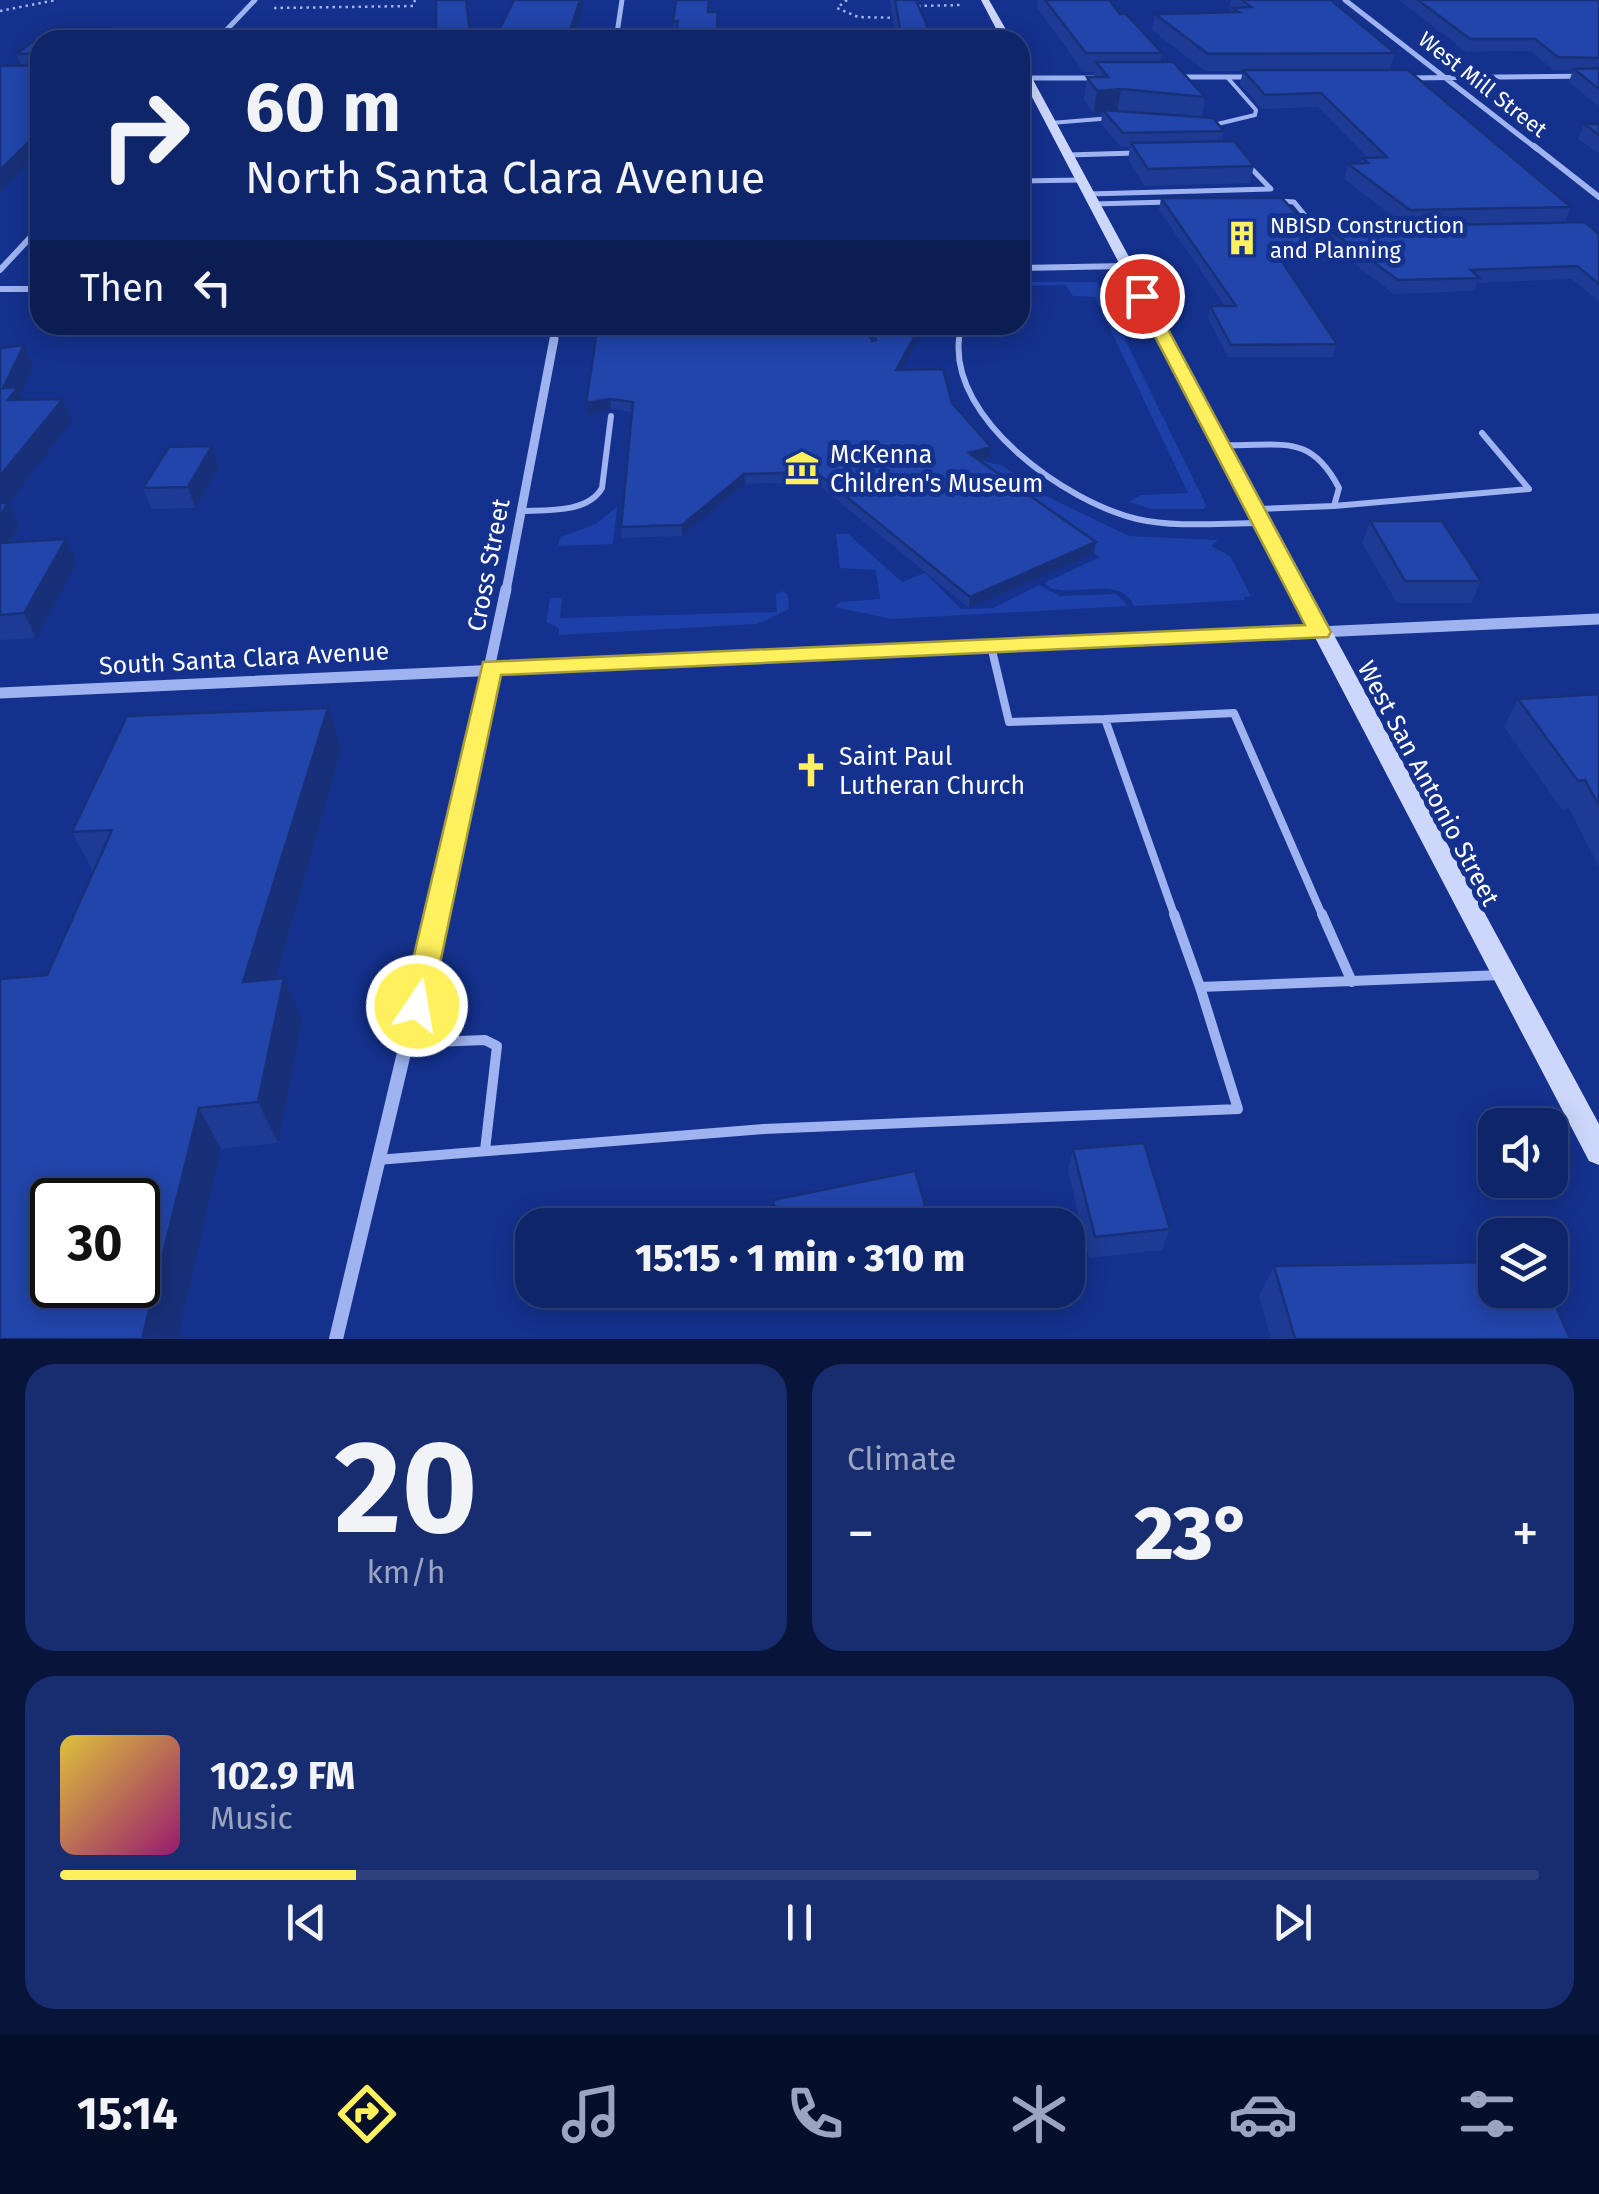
<!DOCTYPE html>
<html lang="en">
<head>
<meta charset="utf-8">
<style>
  body { margin:0; font-family:"Fira Sans",sans-serif; background:#182d70; color:#f1f3f6; height:100vh; display:flex; flex-direction:column; font-size:38px; white-space:nowrap }
  * { box-sizing:border-box; margin:0 }
  p { font-size:32px; color:#9ba5c1 }
  .icon { flex:none; width:55px; height:55px; fill:none; stroke:currentColor; stroke-width:2; stroke-linecap:round; stroke-linejoin:round }
  .map { position:relative; height:1339px; overflow:hidden }
  .drawer { display:flex; flex-direction:column; gap:25px; padding:25px; background:#08143a; flex:1 }
  .drawer>* { flex:none }
  .banner { position:absolute; left:30px; top:30px; width:1000px; height:305px; border-radius:30px; box-shadow:0 5px 25px #0003,0 0 0 2px #2f427e; background:#0f256a; color:#f1f3f6; overflow:hidden }
  .fabs { position:absolute; left:1478px; top:1108px; display:grid; gap:20px }
  .fabs a { display:grid; place-items:center; width:90px; height:90px; border-radius:20px; background:#0f256a; box-shadow:0 5px 25px #0003,0 0 0 2px #2f427e; font-size:50px }
  .speed { position:absolute; left:30px; top:1178px; display:flex; gap:20px; font-size:50px; font-weight:700; text-align:center }
  .speed>* { display:grid; place-content:center; width:130px; height:130px; border-radius:50%; background:#0f256a; box-shadow:0 5px 25px #0003,0 0 0 2px #2f427e; line-height:1 }
  .speed .limit { border:5px solid #111; border-radius:15px; background:#fff; color:#111 }
  .pin { position:absolute; display:grid; place-items:center; width:85px; height:85px; color:#fff; margin:-42px; border:5px solid #fff; border-radius:50%; box-shadow:0 2px 10px #0007 }
  .me { position:absolute; width:110px; margin:-55px; rotate:12deg; stroke-linejoin:round; filter:drop-shadow(0 0 8px #0008) }
  .turn { display:flex; align-items:center; gap:35px; height:210px; padding:0 50px; font-size:45px }
  .turn .icon { width:130px; height:130px; stroke-width:2.5 }
  .turn b { display:block; font-size:70px; line-height:85px }
  .then { display:flex; align-items:center; height:95px; padding:0 50px; background:#0003; gap:20px; font-size:38px }
  .big { font-size:75px; font-weight:800; line-height:1.1 }
  .drawer .tile { flex:1; display:flex; flex-direction:column; justify-content:center; gap:15px; min-width:0; padding:0 35px; border-radius:30px; background:#182d70 }
  .drawer .dial { align-items:center; gap:0 }
  .dial b { font-size:130px; line-height:1 }
  .song { display:flex; align-items:center; gap:30px }
  .cover { width:120px; height:120px; border-radius:15px; background:linear-gradient(135deg,hsl(50 70% 55%),hsl(320 70% 35%)) }
  .played { height:10px; border-radius:5px; background:linear-gradient(90deg,#fff05d 20%,#2f427e 20%) }
  .keys { display:flex; justify-content:space-around; direction:ltr }
  .heat { display:flex; justify-content:space-between; align-items:center; font-size:55px; direction:ltr }
  .drawer .tiles { flex:1; display:grid; gap:25px; grid-template-columns:1fr 1fr }
  .tile:last-child { grid-column:span 2 }
  .trip { position:absolute; left:515px; top:1208px; width:570px; height:100px; border-radius:30px; background:#0f256a; box-shadow:0 5px 25px #0003,0 0 0 2px #2f427e; font-weight:800; line-height:100px; text-align:center }
  .menu { display:flex; height:160px; justify-content:space-around; align-items:center; background:#060f2a; color:#9ba5c1 }
  .menu .icon { width:70px; height:70px }
  .menu .active { color:#fff05d }
  .menu b { font-size:45px; color:#f1f3f6 }
  .map>svg:first-child { display:block }
  .green { fill:#1c40a7 }
  .lines { fill:none; stroke-linecap:round; stroke-linejoin:round }
  .path { stroke:#9eb3f0; stroke-width:2.5; stroke-dasharray:2.5 4; stroke-linecap:butt }
  .service-far4 { stroke:#9eb3f0; stroke-width:4 }
  .service-far3 { stroke:#9eb3f0; stroke-width:5 }
  .service-far2 { stroke:#9eb3f0; stroke-width:6 }
  .service-far1 { stroke:#9eb3f0; stroke-width:8 }
  .service { stroke:#9eb3f0; stroke-width:10 }
  .minor-far4 { stroke:#9eb3f0; stroke-width:5 }
  .minor-far3 { stroke:#9eb3f0; stroke-width:6 }
  .minor-far2 { stroke:#9eb3f0; stroke-width:9 }
  .minor-far1 { stroke:#9eb3f0; stroke-width:11 }
  .minor { stroke:#9eb3f0; stroke-width:14 }
  .secondary { fill:#ccd7fb; fill-rule:evenodd }
  .wall { fill:#1d3b94 }
  .shaded-wall { fill:#183078 }
  .building { fill:#2245ac; stroke:#183078; stroke-width:2.5; fill-rule:evenodd }
  .route { fill:#fff05d; stroke:#a69c3c; stroke-width:2.5 }
  .labels { text-anchor:middle; stroke-width:10; stroke-linejoin:round; paint-order:stroke }
  .far-street-label { font-size:22px; fill:#fff; stroke:#14318d }
  .far-poi-label { font-size:22px; fill:#fff; stroke:#14318d; text-anchor:start }
  .poi-label { font-size:25px; fill:#fff; stroke:#14318d; text-anchor:start }
  .street-label { font-size:25px; fill:#fff; stroke:#14318d }
</style>
</head>
<body>
<div class="map">
<svg width="1599" height="1339" viewBox="0 0 1599 1339">
  <rect width="100%" height="100%" fill="#14318d"/>
  <path class="green" d="M1020 282H1097L1206 505 1204 509H1151L1129 502 1140 495 1188 493 1095 297 1073 296 1066 285 1020 286Z
    M955 454 1003 466 1046 496 1129 536 1218 540 1211 546 1230 556 1251 596 1244 597 1245 600 1134 606C1122 575 1075 597 1051 588L1044 583 1100 557Z
    M617 507 613 544 558 546 560 537 596 524Z
    M836 534H848L902 582 925 573 961 609 993 608 1039 585 1060 596 1116 594 1128 606 891 619 835 607 840 602 880 599 876 570 840 568Z
    M782 591 788 595 789 609 757 624 559 635V628L546 622 550 598H562L560 618 777 612 776 595Z"/>
  <g class="lines">
    <path class="path" d="M847 0 837 8 858 17 899 18
      M918 6 960 5
      M274 8 413 6 415 0
      M0 11 56 0"/>
    <path class="service-far4" d="M1020 94H1036
      M1051 123 1112 118
      M1209 126 1255 115 1256 110 1227 77"/>
    <path class="service-far3" d="M1068 155 1135 153
      M1020 181 1081 180
      M1088 194 1271 189 1248 165
      M1278 201 1294 202 1317 230 1335 234
      M1093 204 1169 202
      M959 341 961 325"/>
    <path class="service-far2" d="M959 339C950 420 1066 502 1137 519 1177 528 1220 523 1261 523
      M1225 445C1282 447 1310 432 1339 488L1334 506 1257 509
      M1334 506 1529 489 1482 433
      M522 511C547 510 588 513 602 488L611 416"/>
    <path class="service-far1" d="M991 646 1009 722 1105 719 1175 917
      M1105 719 1234 713 1323 917"/>
    <path class="service" d="M1174 914 1200 987 1501 975
      M1322 914 1352 982
      M408 1043 485 1040 497 1046 485 1150
      M377 1160 764 1129 1238 1109 1200 987"/>
    <path class="minor-far4" d="M1345 0 1537 149
      M217 40 255 0
      M616 40 622 0
      M1176 77H1254
      M1020 78H1099
      M1406 78 1599 76"/>
    <path class="minor-far3" d="M1534 146 1599 197
      M1020 268 1126 266
      M0 270 40 227
      M0 289H40
      M554 341 557 325"/>
    <path class="minor-far2" d="M506 591 554 339"/>
    <path class="minor-far1" d="M0 693 1599 619
      M436 917 506 589"/>
    <path class="minor" d="M336 1339 437 914"/>
    <path class="secondary" d="M981 0H989L1012 40H1002Z
      M1020 62 1025 65 1599 1124V1165L1589 1161 1020 74Z"/>
  </g>
  <path class="wall" d="M676 0H710L709 12 719 25 718 40H675L676 34H673V22Z
    M890 0H916L933 40H896Z
    M1038 0H1109L1120 14 1162 53 1160 62 1205 97 1202 117 1224 131 1222 141 1254 166 1250 183 1145 186 1128 160 1130 147H1121L1101 124 1102 113 1093 114 1084 100 1087 77H1094L1095 72H1084L1037 8Z
    M1231 0H1331L1395 53 1390 70 1571 207 1565 222 1405 226 1344 179 1348 164H1360L1362 158H1368L1318 107 1262 109 1240 84 1243 71H1205L1152 30 1155 14 1232 12 1229 8Z
    M1399 0H1599V107L1569 82 1573 70H1553L1531 51 1466 52Z
    M52 28 110 29 114 40H40V152L0 192V66L21 65 16 54Z
    M1584 124H1599V153L1578 139Z
    M1161 198 1329 250 1325 261 1283 263 1337 344 1333 357H1228L1208 318 1210 306H1225L1159 210Z
    M1327 228 1599 234V302L1572 279 1477 283 1475 291 1394 294 1324 241Z
    M871 325H926L902 370 952 403 990 458 980 460 1094 553 969 608 815 482 745 484 682 536 622 538 621 527 632 412 611 409 588 414 586 403 872 341H874Z
    M0 348 33 367 21 394 23 400 63 399 72 421 9 503 19 526 10 542 77 563 36 638 0 640Z
    M212 446 219 467 195 508 151 509 143 488Z
    M1370 521 1481 581 1471 603H1397L1362 543Z
    M1599 694V867L1569 809 1562 810 1504 727 1518 699Z
    M341 750 276 979 302 1021 278 1143 221 1149 178 1339H0L47 975 93 872 72 832Z
    M1073 1149 1170 1229 1162 1250 1089 1258 1068 1171Z
    M773 1200 931 1225H775Z
    M1274 1266 1570 1339H1271L1259 1295Z"/>
  <path class="shaded-wall" d="M580 0H585L573 40H567Z
    M110 29 114 40H97Z
    M1121 89 1117 111 1103 110 1102 113 1093 114 1097 91Z
    M40 131V152L0 192V170Z
    M921 325H926L896 381V370Z
    M24 345 33 367 21 394 27 410 18 423 3 388Z
    M63 399 72 421 9 503 19 526 0 558V476Z
    M610 399 611 409 588 414 586 403Z
    M212 446 219 467 195 508 188 487Z
    M991 447 990 458 968 463 969 453Z
    M744 474 745 484 682 536V525Z
    M66 539 77 563 36 638 24 613Z
    M1096 542 1094 553 969 608 970 597Z
    M328 708 341 750 263 1024 243 982Z
    M284 978 302 1021 278 1143 258 1102Z
    M199 1108 221 1149 178 1339H142Z
    M789 1290H817L789 1296Z"/>
  <path class="building" d="M436 0H466L471 40H436Z
    M514 0H580L567 40H494Z
    M676 0H709L708 12H718L716 40H675L678 21 673 22Z
    M895 0H916L933 40H902Z
    M1045 0H1109L1120 14H1126L1162 53H1086Z
    M1242 0H1331L1395 53 1208 54 1155 14 1239 12 1233 8 1251 7Z
    M1418 0H1599V58L1558 57 1535 39H1470Z
    M52 28 110 29 97 40H40V58L37 54H16Z
    M264 36H316L312 40H260Z
    M40 62V131L0 170V66L39 65Z
    M1096 62H1173L1205 97 1121 89 1097 91 1087 77H1108Z
    M1599 68V89L1574 69Z
    M1243 70H1408L1571 207 1410 210 1348 164 1368 163 1362 158 1387 157 1321 93 1265 95Z
    M1103 110 1213 118 1224 131 1123 133Z
    M1584 124H1599V135Z
    M1234 141 1254 166 1148 169 1131 143Z
    M1161 198H1282L1329 250 1275 251 1337 344 1231 345 1210 306H1236Z
    M1585 222 1599 234V284L1577 266 1471 270 1479 278 1398 280 1327 228Z
    M598 325H864L872 341 876 340 873 325H921L896 370 943 369 952 403 991 447 969 453 1096 542 970 597 816 472 744 474 682 525 621 527 633 402 610 399 586 403Z
    M24 345 3 388 18 387 8 400 63 399 0 476V348Z
    M212 446 188 487 143 488 169 447Z
    M0 503H8L0 516Z
    M1370 521H1442L1481 581H1405Z
    M66 539 24 613 0 615V543Z
    M1599 694V806L1585 780 1578 781 1518 699Z
    M328 708 243 982 284 978 258 1102 199 1108 142 1339H0V979L47 975 112 830 72 832 127 716ZM52 1200H138V1285H52Z
    M1144 1143 1170 1229 1095 1237 1073 1149Z
    M915 1171 931 1225H779L773 1200Z
    M1495 1262V1290H1549L1570 1339H1295L1274 1266Z"/>
  <path class="route" d="M1137 292 1150 296 1331 632 1328 637 501 675 431 1006 427 1014 417 1018 406 1014 402 1006 483 662 1305 625 1134 296Z"/>
  <defs>
    <g id="building-bare" transform="scale(2.7)"><path d="M-4-6H4V6H1V3H-1V6H-4ZM-2.5-4.3h1.7v1.8h-1.7ZM.8-4.3h1.7v1.8H.8ZM-2.5-1h1.7V.8h-1.7ZM.8-1h1.7V.8H.8Z" fill="#fff05d" stroke="#14318d" stroke-width="2.5" paint-order="stroke"/></g>
    <g id="museum-bare" transform="scale(2.7)"><path d="M0-6L6-3V-2H-6V-3ZM-5-1h2V3h-2ZM-1-1h2V3h-2ZM3-1h2V3H3ZM-6 4H6V6H-6Z" fill="#fff05d" stroke="#14318d" stroke-width="2.5" paint-order="stroke"/></g>
    <g id="church-bare" transform="scale(2.7)"><path d="M-1.2-6h2.4v3.5h3.3v2.4h-3.3V6h-2.4V-.1h-3.3v-2.4h3.3Z" fill="#fff05d" stroke="#14318d" stroke-width="2.5" paint-order="stroke"/></g>
  </defs>
  <g fill-rule="evenodd">
    <use href="#building-bare" x="1242" y="238"/>
    <use href="#museum-bare" x="802" y="468"/>
    <use href="#church-bare" x="811" y="770"/>
  </g>
  <g class="labels">
    <g class="far-street-label">
      <text transform="translate(1483 84) rotate(38)" y="8">West Mill Street</text>
    </g>
    <g class="far-poi-label">
      <text x="1270" y="233">NBISD Construction<tspan x="1270" dy="25">and Planning</tspan></text>
    </g>
    <g class="poi-label">
      <text x="830" y="463">McKenna<tspan x="830" dy="29">Children's Museum</tspan></text>
      <text x="839" y="765">Saint Paul<tspan x="839" dy="29">Lutheran Church</tspan></text>
    </g>
    <g class="street-label">
      <text transform="translate(488 565) rotate(-79)" y="9">Cross Street</text>
      <text transform="translate(244 658) rotate(-3)" y="9">South Santa Clara Avenue</text>
      <text transform="translate(1429 783) rotate(62)" y="9">West San Antonio Street</text>
    </g>
  </g>
</svg>
<div class="fabs">
<a><svg class="icon" aria-label="sound" viewBox="0 0 24 24"><path d="M4 9h4l5-4v14l-5-4H4zM17 9q2 3 0 6"/></svg></a>
<a><svg class="icon" aria-label="layers" viewBox="0 0 24 24"><path d="M12 4l9 5-9 5-9-5zM3 14l9 5 9-5"/></svg></a>
</div>
<div class="speed"><div class="limit">30</div></div>
<div class="pin" style="left:1142px;top:296px;background:#d93025"><svg class="icon" aria-label="arrive" viewBox="0 0 24 24"><path d="M6 21V4h12l-3 4 3 4H6"/></svg></div>
<svg class="me" style="left:417px;top:1006px" viewBox="-20 -20 40 40"><circle r="17" fill="#fff05d" stroke="#fff" stroke-width="3"/><path d="M0-11L8 9 0 5-8 9z" fill="#fff"/></svg>
<div class="trip">15:15 · 1 min · 310 m</div>
<div class="banner">
<div class="turn"><svg class="icon" aria-label="right" viewBox="0 0 24 24"><path d="M7 20v-9h11M14 6l5 5-5 5"/></svg><div><b>60 m</b>North Santa Clara Avenue</div></div>
<div class="then">Then<svg class="icon" aria-label="left" viewBox="0 0 24 24"><path d="M17 20v-9H6M10 6l-5 5 5 5"/></svg></div>
</div>
</div>
<section class="drawer">
<div class="tiles">
<div class="tile dial"><b>20</b><p>km/h</p></div>
<div class="tile"><p>Climate</p>
<div class="heat"><a>−</a><b class="big">23°</b><a>+</a></div>
</div>
<div class="tile">
<div class="song"><i class="cover"></i><div><b>102.9 FM</b><p>Music</p></div></div>
<div class="played"></div>
<div class="keys"><svg class="icon" aria-label="previous" viewBox="0 0 24 24"><path d="M18 5L8 12l10 7zM5 5v14"/></svg><svg class="icon" aria-label="pause" viewBox="0 0 24 24"><path d="M8 5v14M16 5v14"/></svg><svg class="icon" aria-label="next" viewBox="0 0 24 24"><path d="M6 5l10 7-10 7zM19 5v14"/></svg></div>
</div>
</div>
</section>
<nav class="menu">
<b>15:14</b>
<svg class="icon active" aria-label="directions" viewBox="0 0 24 24"><path d="M12 3l9 9-9 9-9-9zM9 14v-3h6M13 9l2 2-2 2"/></svg>
<svg class="icon" aria-label="music" viewBox="0 0 24 24"><path d="M9 18V5l10-2v13"/><circle cx="6" cy="18" r="3"/><circle cx="16" cy="16" r="3"/></svg>
<svg class="icon" aria-label="phone" viewBox="0 0 24 24"><path d="M5 4h4l2 5-3 2q2 4 5 5l2-3 5 2v4C11 20 4 13 5 4z"/></svg>
<svg class="icon" aria-label="climate" viewBox="0 0 24 24"><path d="M12 3v18M4 7l16 10M4 17L20 7"/></svg>
<svg class="icon" aria-label="car" viewBox="0 0 24 24"><path d="M5 17H2v-5l4-1 3-4h7l3 4 3 1v5h-3M9 17h6M6 11h13"/><circle cx="7" cy="17" r="2"/><circle cx="17" cy="17" r="2"/></svg>
<svg class="icon" aria-label="filters" viewBox="0 0 24 24"><path d="M4 7h16M4 17h16"/><circle cx="9" cy="7" r="2"/><circle cx="15" cy="17" r="2"/></svg>
</nav>
</body>
</html>
